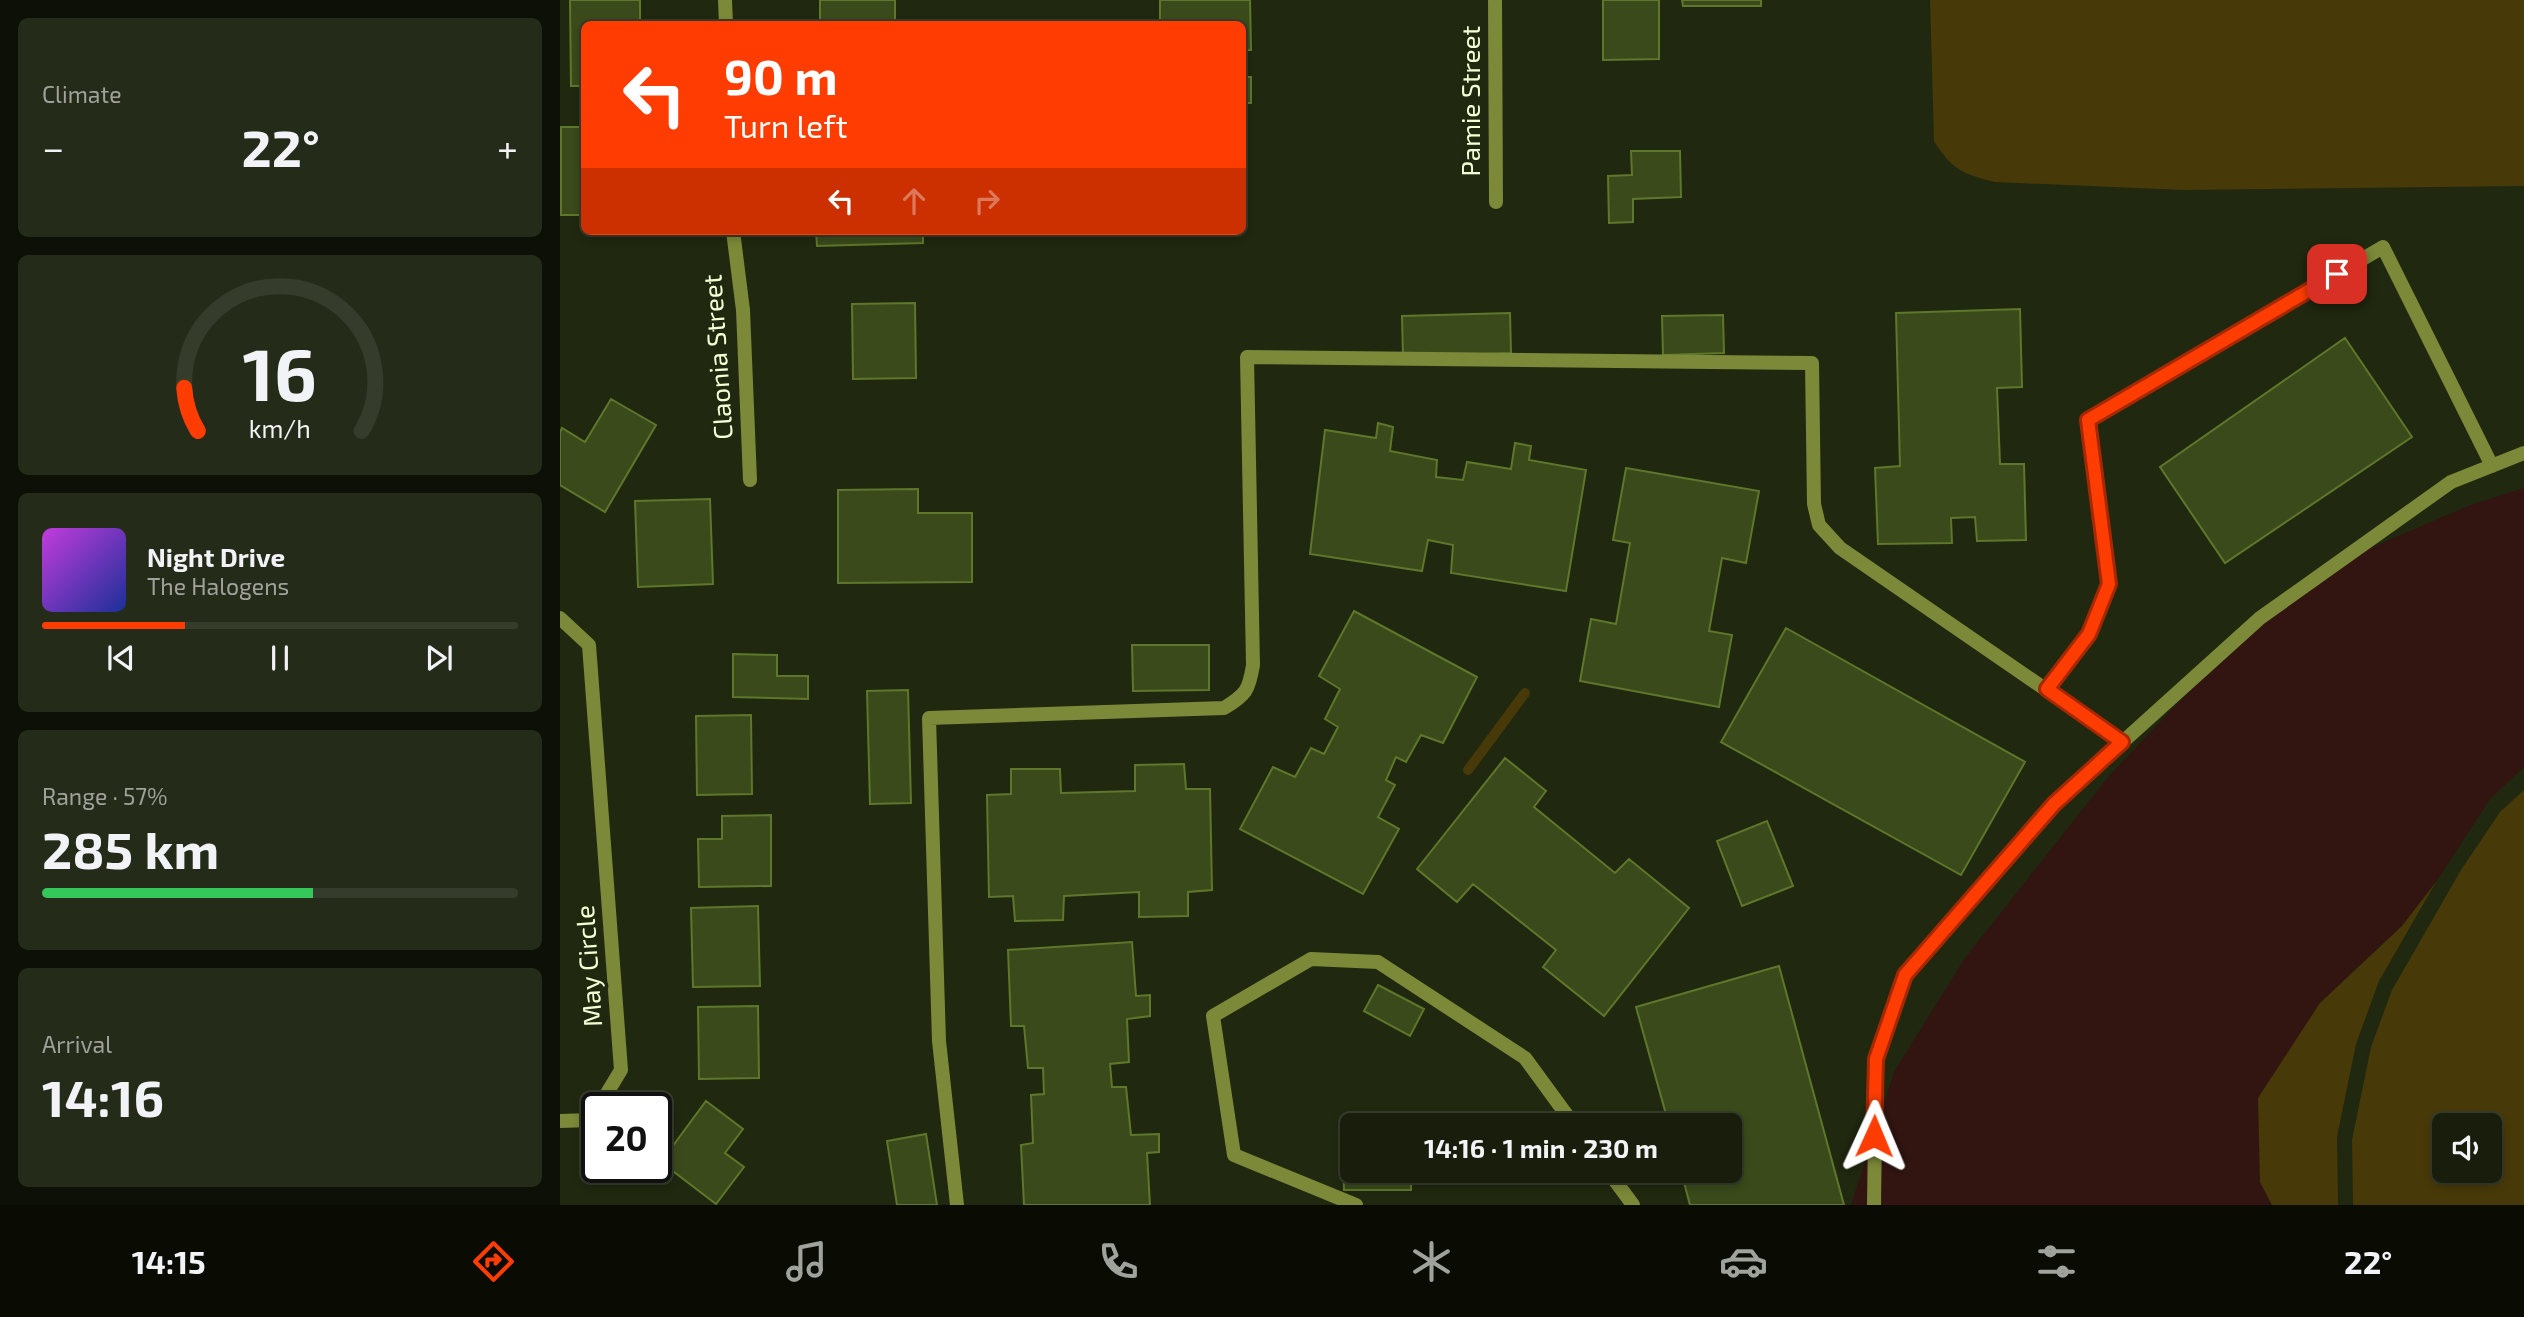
<!DOCTYPE html>
<html lang="en">
<head>
<meta charset="utf-8">
<style>
  body { margin:0; font-family:"Exo 2",sans-serif; background:#252b19; color:#f1f3f6; height:100vh; display:flex; flex-direction:column; font-size:26px; white-space:nowrap }
  * { box-sizing:border-box; margin:0 }
  p { font-size:23px; color:#9fa29d }
  .icon { flex:none; width:38px; height:38px; fill:none; stroke:currentColor; stroke-width:2; stroke-linecap:round; stroke-linejoin:round }
  .map { position:relative; flex:1; overflow:hidden }
  .panel { display:flex; flex-direction:column; gap:18px; padding:18px; background:#0d1006; width:560px }
  .panel>* { flex:none }
  .banner { position:absolute; left:21px; top:21px; width:665px; height:214px; border-radius:10px; box-shadow:0 4px 10px #0003,0 0 0 2px #363c2c; background:#ff3d02; color:#fff; overflow:hidden }
  .tools { position:absolute; left:1872px; top:1113px; display:grid; gap:14px }
  .tools a { display:grid; place-items:center; width:70px; height:70px; border-radius:10px; background:#181e0b; box-shadow:0 4px 10px #0003,0 0 0 2px #363c2c; font-size:35px }
  .speed { position:absolute; left:21px; top:1092px; display:flex; gap:14px; font-size:35px; font-weight:700; text-align:center }
  .speed>* { display:grid; place-content:center; width:91px; height:91px; border-radius:50%; background:#181e0b; box-shadow:0 4px 10px #0003,0 0 0 2px #363c2c; line-height:1 }
  .speed .limit { border:4px solid #111; border-radius:10px; background:#fff; color:#111 }
  .pin { position:absolute; display:grid; place-items:center; width:60px; height:60px; color:#fff; margin:-30px; border-radius:14px; box-shadow:0 4px 10px #0006 }
  .me { position:absolute; width:77px; margin:-38px; rotate:1deg; stroke-linejoin:round; filter:drop-shadow(0 0 5px #0008) }
  .turn { display:flex; align-items:center; gap:24px; height:147px; padding:0 28px; font-size:32px }
  .turn .icon { width:91px; height:91px; stroke-width:2.5 }
  .turn b { display:block; font-size:49px; line-height:60px }
  .lanes { display:flex; align-items:center; height:66px; padding:0 28px; background:#0003; justify-content:center; gap:35px; direction:ltr }
  .lanes .off { opacity:.35 }
  .big { font-size:52px; font-weight:700; line-height:1.1 }
  .panel .tile { flex:1; display:flex; flex-direction:column; justify-content:center; gap:10px; min-width:0; padding:0 24px; border-radius:10px; background:#252b19 }
  .panel .dial { align-items:center; gap:0 }
  .dial svg { height:182px; overflow:visible; fill:none; stroke:#363c2c; stroke-width:7; stroke-linecap:round; text-anchor:middle }
  .dial text { fill:#f1f3f6; stroke:none }
  .song { display:flex; align-items:center; gap:21px }
  .cover { width:84px; height:84px; border-radius:10px; background:linear-gradient(135deg,hsl(290 70% 55%),hsl(230 70% 35%)) }
  .played { height:7px; border-radius:4px; background:linear-gradient(90deg,#ff3d02 30%,#363c2c 30%) }
  .keys { display:flex; justify-content:space-around; direction:ltr }
  .heat { display:flex; justify-content:space-between; align-items:center; font-size:38px; direction:ltr }
  .charge { height:10px; border-radius:5px; background:linear-gradient(90deg,#34c759 57%,#363c2c 0) }
  .trip { position:absolute; left:780px; top:1113px; width:402px; height:70px; border-radius:10px; background:#181e0b; box-shadow:0 4px 10px #0003,0 0 0 2px #363c2c; font-weight:700; line-height:70px; text-align:center }
  .tabs { display:flex; height:112px; justify-content:space-around; align-items:center; background:#0a0c04; color:#9fa29d }
  .tabs .icon { width:49px; height:49px }
  .tabs .active { color:#ff3d02 }
  .tabs b { font-size:32px; color:#f1f3f6 }
  main { display:flex; flex:1; min-height:0 }
  .map>svg:first-child { display:block }
  .green { fill:#321511 }
  .water { fill:#483908; fill-rule:evenodd }
  .lines { fill:none; stroke-linecap:round; stroke-linejoin:round }
  .stream { stroke:#483908; stroke-width:10 }
  .building { fill:#3a4a1a; stroke:#5e772b; stroke-width:2 }
  .lane { stroke:#7b8938; stroke-width:14 }
  .street { stroke:#7b8938; stroke-width:14 }
  .route-casing { stroke:#a62801; stroke-width:18 }
  .route { stroke:#ff3d02; stroke-width:12 }
  .labels { text-anchor:middle; stroke-width:7; stroke-linejoin:round; paint-order:stroke }
  .street-label { font-size:26px; fill:#f5ffd6; stroke:#20280f }
</style>
</head>
<body>
<main>
<section class="panel">
<div class="tile"><p>Climate</p>
<div class="heat"><a>−</a><b class="big">22°</b><a>+</a></div>
</div>
<div class="tile dial"><svg viewBox="0 0 100 80">
<path d="M14 69A42 42 0 1 1 86 69"/>
<path d="M14 69A42 42 0 0 1 8 50" stroke="#ff3d02"/>
<text x="50" y="56" font-size="32" font-weight="700">16</text>
<text x="50" y="72" font-size="11">km/h</text>
</svg></div>
<div class="tile">
<div class="song"><i class="cover"></i><div><b>Night Drive</b><p>The Halogens</p></div></div>
<div class="played"></div>
<div class="keys"><svg class="icon" aria-label="previous" viewBox="0 0 24 24"><path d="M18 5L8 12l10 7zM5 5v14"/></svg><svg class="icon" aria-label="pause" viewBox="0 0 24 24"><path d="M8 5v14M16 5v14"/></svg><svg class="icon" aria-label="next" viewBox="0 0 24 24"><path d="M6 5l10 7-10 7zM19 5v14"/></svg></div>
</div>
<div class="tile"><p>Range · 57%</p><b class="big">285 km</b><div class="charge"></div></div>
<div class="tile"><p>Arrival</p><b class="big">14:16</b></div>
</section>
<div class="map">
<svg width="1964" height="1205" viewBox="0 0 1964 1205">
  <rect width="100%" height="100%" fill="#20280f"/>
  <path class="green" d="M1964 488V767L1930 799 1876 882 1842 926 1760 1003 1700 1182 1712 1205H1291L1334 1072 1405 958 1549 776 1666 652 1794 555 1913 504Z"/>
  <path class="water" d="M1370 0H1964V186L1623 190 1435 182C1403 174 1392 170 1374 141Z
    M1964 790V1205H1793L1792 1140 1811 1047 1832 990 1901 870 1940 812ZM1885 1125H1930V1171H1885Z
    M1876 882 1819 981 1796 1044 1777 1137 1778 1205H1712L1700 1182 1698 1098 1760 1003 1842 926Z"/>
  <g class="lines">
    <path class="stream" d="M908 770 965 693"/>
  </g>
  <path class="building" d="M10 0H80V24H24V86H11Z
    M260 0H335V24H260Z
    M600 0H690L691 50H682V24H600Z
    M1043 0H1099V59L1043 60Z
    M1122 0H1201V6H1123Z
    M682 77H691V103H682Z
    M1 127H24V215H1Z
    M1071 151H1120L1121 197 1073 199V222L1049 223 1048 176 1072 175Z
    M256 231H363V243L257 246Z
    M355 303 356 378 293 379 292 304Z
    M1460 309 1462 387 1437 388 1440 464H1464L1466 540 1417 541 1415 517 1391 518 1392 543 1318 544 1315 468 1340 466 1336 313Z
    M950 313 951 353 843 357 842 316Z
    M1163 315 1164 353 1103 355 1102 316Z
    M1785 338 1852 437 1665 563 1600 467Z
    M51 399 96 425 45 512 0 485V432L2 428 25 442Z
    M818 423 833 427 830 451 877 460 876 477 903 480 907 462 951 469 955 443 971 446 969 460 1026 470 1006 591 891 573 893 545 868 540 862 571 750 554 765 430 816 438Z
    M1066 468 1199 491 1186 563 1162 558 1149 631 1172 635 1159 707 1020 681 1031 619 1056 624 1070 543 1053 540Z
    M358 489V513H412V582L278 583V490Z
    M150 499 153 584 78 587 75 501Z
    M794 611 917 677 883 743 861 735 846 762 836 757 826 780 835 785 818 817 839 829 803 894 680 829 713 767 735 777 751 748 764 754 778 727 765 719 780 689 759 676Z
    M1226 628 1465 762 1401 875 1161 742Z
    M572 645H649V690L573 691Z
    M173 654 217 655V676H248V699L173 697Z
    M348 690 351 803 310 804 307 691Z
    M191 715 192 794 137 795 136 716Z
    M945 758 986 791 974 807 1055 873 1069 859 1129 908 1044 1016 983 967 996 950 913 884 897 902 857 869Z
    M624 764 626 789H650L652 890 628 892V916L579 917V892L504 896 503 920 455 921 453 896 429 897 427 795 451 794V769H500L501 793 575 791V765Z
    M211 815V886L139 887 138 839H162V816Z
    M1207 821 1233 886 1182 906 1157 841Z
    M198 906 200 986 133 987 131 908Z
    M572 942 576 996 590 995V1016L567 1019 569 1062 550 1064 552 1087H566L571 1135 599 1134V1152L587 1153 590 1205H464L461 1145 473 1143 471 1095 484 1094 483 1068H468L464 1026H451L448 950Z
    M1219 966 1284 1205H1130L1121 1171H1171V1125H1109L1076 1007Z
    M818 985 864 1009 850 1036 804 1011Z
    M198 1006 199 1078 139 1079 138 1007Z
    M146 1101 183 1129 165 1153 184 1167 156 1204 101 1162Z
    M366 1134 377 1205H337L327 1141Z
    M783 1145H793V1171H851V1190H784Z"/>
  <g class="lines">
    <path class="lane" d="M1487 689 1529 634 1549 584 1528 420 1823 247 1932 466
      M1048 1171 1073 1205
      M397 1205 379 1041 369 718 664 708C686 695 689 690 693 665L687 357 1252 363 1254 504 1259 525 1280 548 1562 742
      M796 1205 674 1155 653 1016 751 959 818 962 965 1058 1014 1125
      M1314 1205 1316 1059 1345 975 1494 804 1700 618 1891 482 1964 453"/>
    <path class="street" d="M165 0 166 24
      M935 0 936 202
      M173 231 183 310 190 480
      M0 618 29 645 61 1070 38 1108
      M0 1121 31 1120 37 1111"/>
  </g>
  <g class="lines">
    <g class="route-casing">
      <path id="route" d="M1314 1136 1316 1059 1345 975 1494 804 1562 742 1487 689 1529 634 1549 584 1528 420 1777 274"/>
    </g>
    <use href="#route" class="route"/>
  </g>
  <g class="labels">
    <g class="street-label">
      <text transform="translate(911 101) rotate(-90)" y="9">Pamie Street</text>
      <text transform="translate(158 357) rotate(-94)" y="9">Claonia Street</text>
      <text transform="translate(29 966) rotate(-94)" y="9">May Circle</text>
    </g>
  </g>
</svg>
<div class="tools">
<a><svg class="icon" aria-label="sound" viewBox="0 0 24 24"><path d="M4 9h4l5-4v14l-5-4H4zM17 9q2 3 0 6"/></svg></a>
</div>
<div class="speed"><div class="limit">20</div></div>
<div class="pin" style="left:1777px;top:274px;background:#d93025"><svg class="icon" aria-label="arrive" viewBox="0 0 24 24"><path d="M6 21V4h12l-3 4 3 4H6"/></svg></div>
<svg class="me" style="left:1314px;top:1136px" viewBox="-20 -20 40 40"><path d="M0-17L14 15 0 8-14 15z" fill="#ff3d02" stroke="#fff" stroke-width="4"/></svg>
<div class="trip">14:16 · 1 min · 230 m</div>
<div class="banner">
<div class="turn"><svg class="icon" aria-label="left" viewBox="0 0 24 24"><path d="M17 20v-9H6M10 6l-5 5 5 5"/></svg><div><b>90 m</b>Turn left</div></div>
<div class="lanes"><svg class="icon" aria-label="left" viewBox="0 0 24 24"><path d="M17 20v-9H6M10 6l-5 5 5 5"/></svg><svg class="icon off" aria-label="ahead" viewBox="0 0 24 24"><path d="M12 20V5M6 11l6-6 6 6"/></svg><svg class="icon off" aria-label="right" viewBox="0 0 24 24"><path d="M7 20v-9h11M14 6l5 5-5 5"/></svg></div>
</div>
</div>
</main>
<nav class="tabs">
<b>14:15</b>
<svg class="icon active" aria-label="directions" viewBox="0 0 24 24"><path d="M12 3l9 9-9 9-9-9zM9 14v-3h6M13 9l2 2-2 2"/></svg>
<svg class="icon" aria-label="music" viewBox="0 0 24 24"><path d="M9 18V5l10-2v13"/><circle cx="6" cy="18" r="3"/><circle cx="16" cy="16" r="3"/></svg>
<svg class="icon" aria-label="phone" viewBox="0 0 24 24"><path d="M5 4h4l2 5-3 2q2 4 5 5l2-3 5 2v4C11 20 4 13 5 4z"/></svg>
<svg class="icon" aria-label="climate" viewBox="0 0 24 24"><path d="M12 3v18M4 7l16 10M4 17L20 7"/></svg>
<svg class="icon" aria-label="car" viewBox="0 0 24 24"><path d="M5 17H2v-5l4-1 3-4h7l3 4 3 1v5h-3M9 17h6M6 11h13"/><circle cx="7" cy="17" r="2"/><circle cx="17" cy="17" r="2"/></svg>
<svg class="icon" aria-label="filters" viewBox="0 0 24 24"><path d="M4 7h16M4 17h16"/><circle cx="9" cy="7" r="2"/><circle cx="15" cy="17" r="2"/></svg>
<b>22°</b>
</nav>
</body>
</html>
